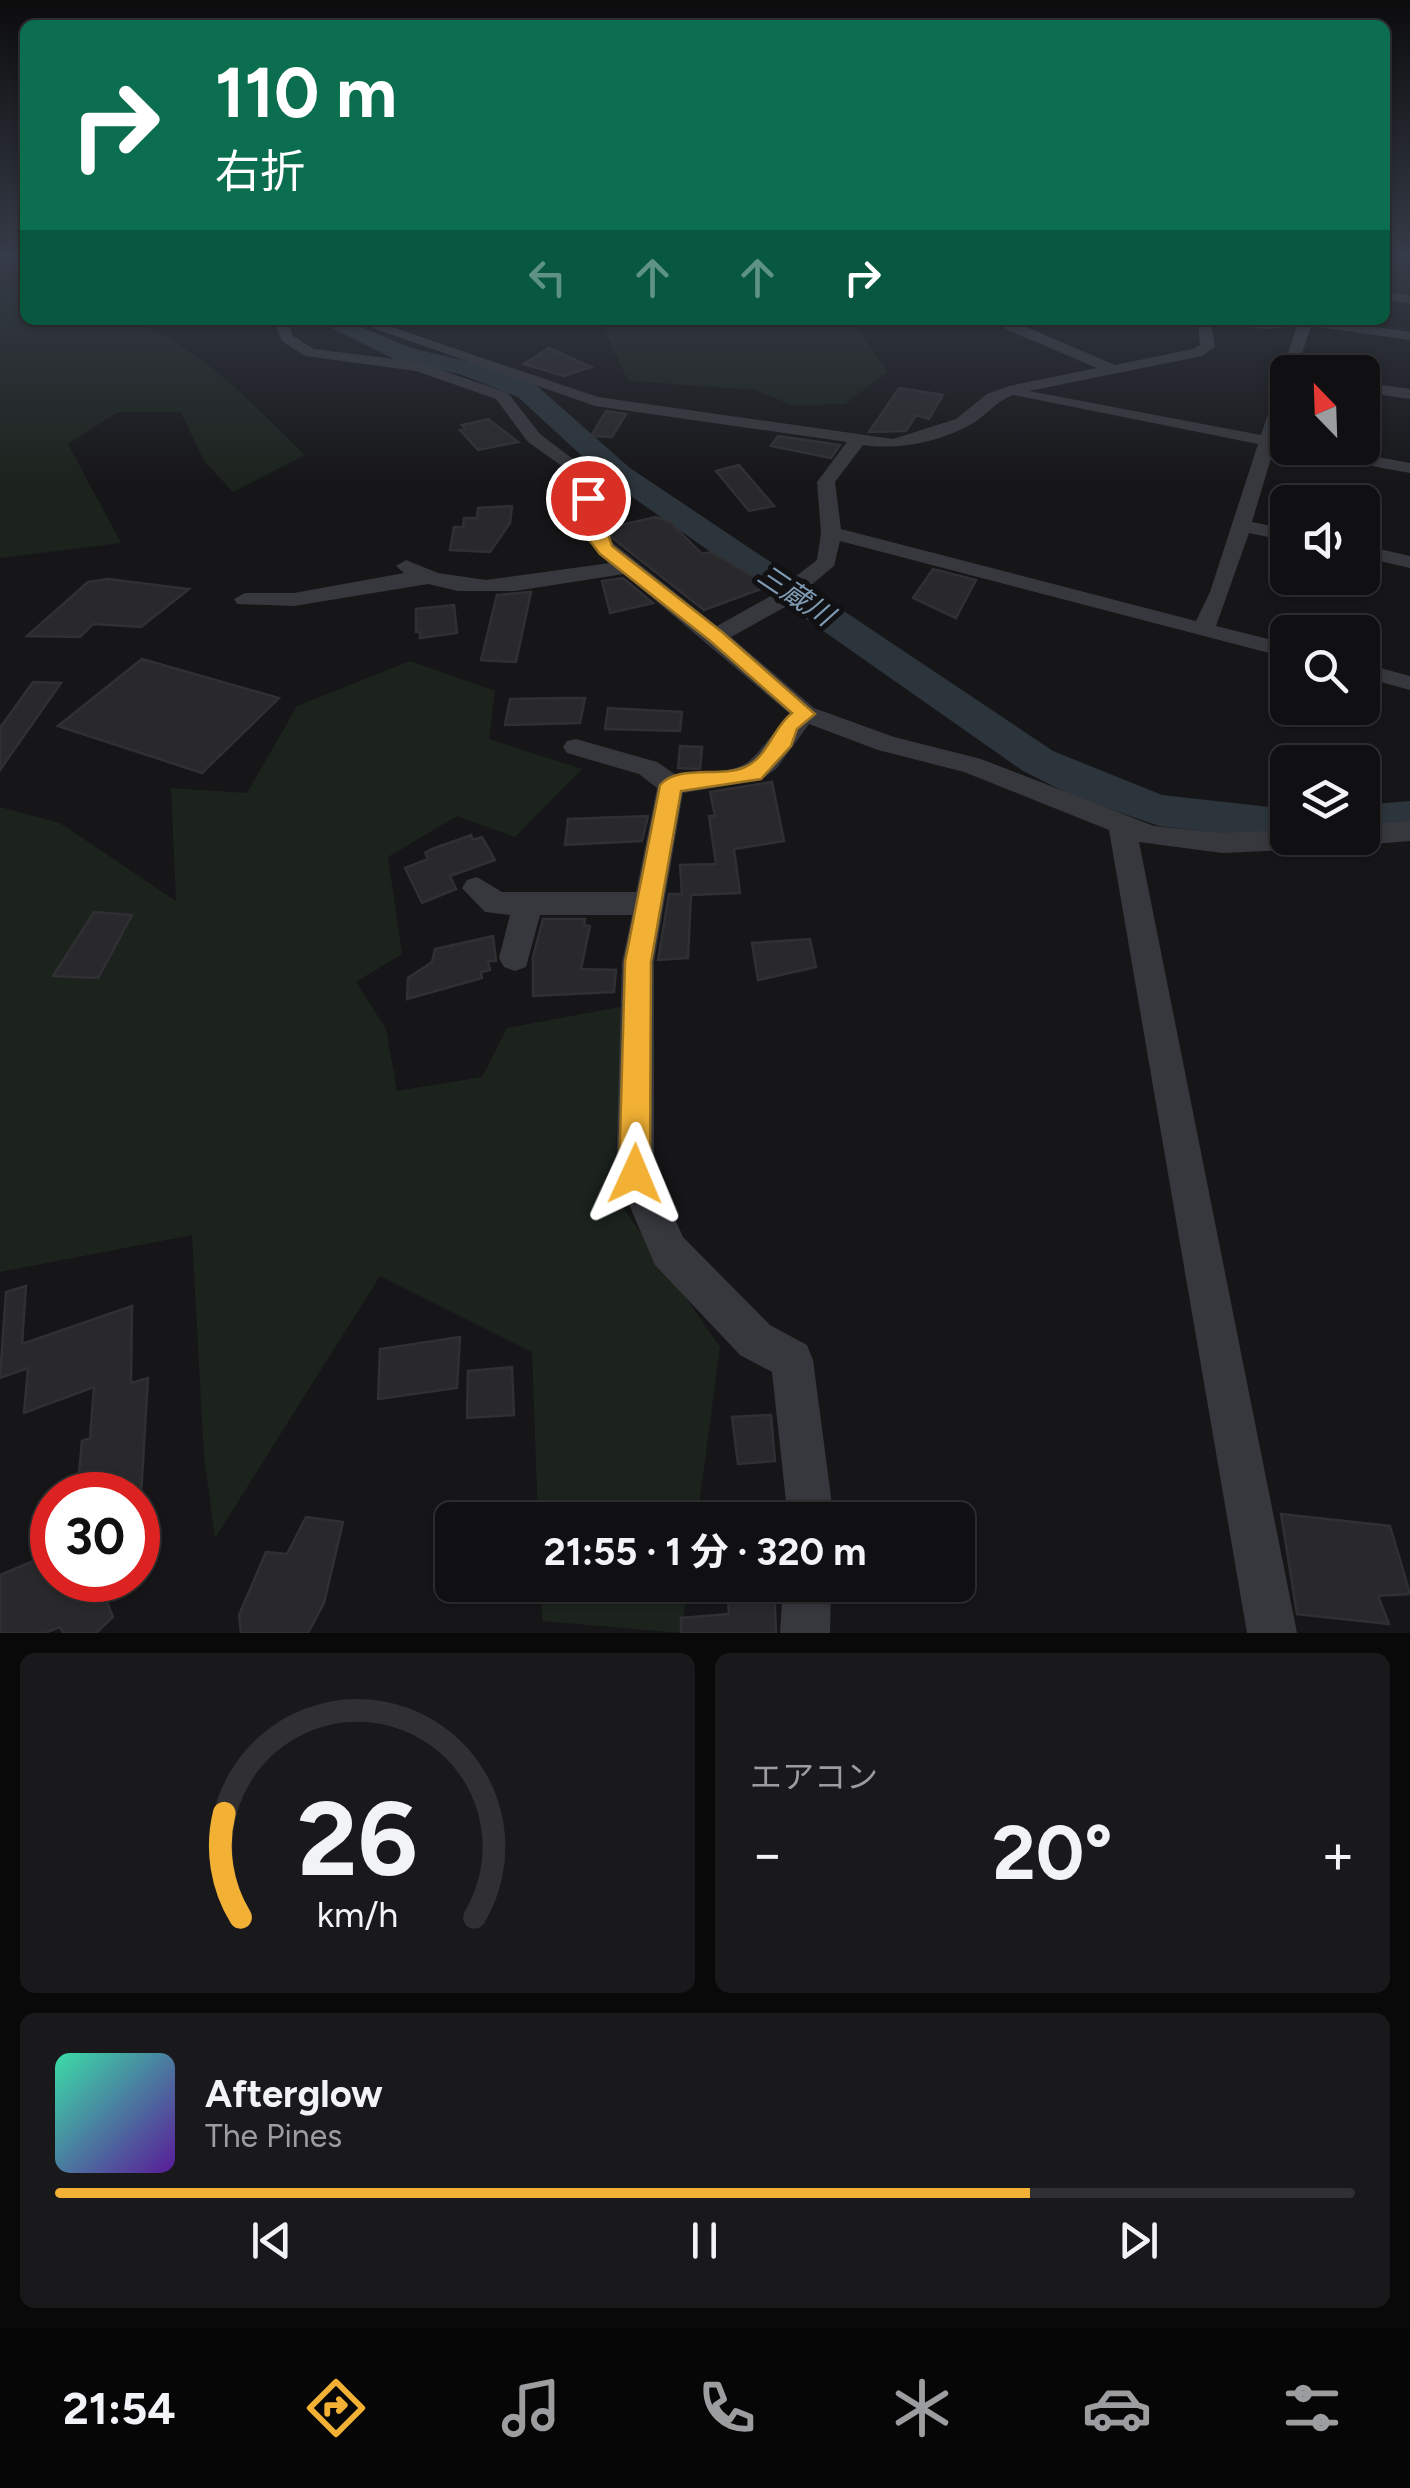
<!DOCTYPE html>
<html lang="ja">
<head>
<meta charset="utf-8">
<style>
  body { margin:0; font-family:Figtree,"Noto Sans JP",sans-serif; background:#19191b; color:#f1f3f6; height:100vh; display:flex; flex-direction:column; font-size:38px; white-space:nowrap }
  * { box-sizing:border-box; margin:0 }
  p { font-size:32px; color:#9c9d9f }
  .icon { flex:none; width:55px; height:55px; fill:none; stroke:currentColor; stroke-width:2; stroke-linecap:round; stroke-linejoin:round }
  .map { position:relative; height:1633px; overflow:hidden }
  .panel { display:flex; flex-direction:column; gap:20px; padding:20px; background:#09090a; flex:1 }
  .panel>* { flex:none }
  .guide { position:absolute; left:20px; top:20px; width:1370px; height:305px; border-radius:15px; box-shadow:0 2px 8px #0004,0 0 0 2px #303032; background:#0b6e4f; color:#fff; overflow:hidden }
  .needle { width:65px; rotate:337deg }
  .buttons { position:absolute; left:1270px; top:355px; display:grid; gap:20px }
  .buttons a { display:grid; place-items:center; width:110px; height:110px; border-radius:15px; background:#101012; box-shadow:0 2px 8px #0004,0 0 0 2px #303032; font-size:50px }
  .speed { position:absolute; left:30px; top:1472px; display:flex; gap:20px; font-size:50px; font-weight:700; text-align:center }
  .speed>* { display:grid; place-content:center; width:130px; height:130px; border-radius:50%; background:#101012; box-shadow:0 2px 8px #0004,0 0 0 2px #303032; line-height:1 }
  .speed .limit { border:15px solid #d22; background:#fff; color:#111 }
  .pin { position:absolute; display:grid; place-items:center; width:85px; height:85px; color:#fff; margin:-42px; border:5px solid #fff; border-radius:50%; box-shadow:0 2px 10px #0007 }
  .me { position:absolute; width:110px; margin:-55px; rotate:1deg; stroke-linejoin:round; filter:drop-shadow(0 0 8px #0008) }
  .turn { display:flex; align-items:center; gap:35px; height:210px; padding:0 30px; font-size:45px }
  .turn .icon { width:130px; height:130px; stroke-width:2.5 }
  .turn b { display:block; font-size:70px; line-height:85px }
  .lanes { display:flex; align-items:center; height:95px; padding:0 30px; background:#0003; justify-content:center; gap:50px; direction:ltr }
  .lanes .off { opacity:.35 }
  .big { font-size:75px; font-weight:700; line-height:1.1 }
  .panel .widget { flex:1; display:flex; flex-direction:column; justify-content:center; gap:15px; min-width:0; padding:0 35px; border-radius:15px; background:#19191b }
  .panel .dial { align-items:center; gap:0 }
  .dial svg { height:260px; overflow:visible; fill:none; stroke:#303032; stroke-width:7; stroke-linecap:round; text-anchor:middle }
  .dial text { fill:#f1f3f6; stroke:none }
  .song { display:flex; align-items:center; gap:30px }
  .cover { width:120px; height:120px; border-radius:15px; background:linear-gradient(135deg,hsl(160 70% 55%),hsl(270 70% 35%)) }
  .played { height:10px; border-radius:5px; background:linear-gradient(90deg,#f2b134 75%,#303032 75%) }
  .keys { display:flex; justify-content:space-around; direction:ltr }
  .heat { display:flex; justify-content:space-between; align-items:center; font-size:55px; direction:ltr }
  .panel .tiles { flex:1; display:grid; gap:20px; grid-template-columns:1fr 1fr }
  .widget:last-child { grid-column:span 2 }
  .trip { position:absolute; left:435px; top:1502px; width:540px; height:100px; border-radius:15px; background:#101012; box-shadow:0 2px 8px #0004,0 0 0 2px #303032; font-weight:700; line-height:100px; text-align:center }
  .dock { display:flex; height:160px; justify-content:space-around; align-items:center; background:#060607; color:#9c9d9f }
  .dock .icon { width:70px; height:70px }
  .dock .current { color:#f2b134 }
  .dock b { font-size:45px; color:#f1f3f6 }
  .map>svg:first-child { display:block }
  .green { fill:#1c231d }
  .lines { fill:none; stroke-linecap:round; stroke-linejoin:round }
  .river { fill:#2c353c; fill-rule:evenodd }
  .building { fill:#29292c; stroke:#303034; stroke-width:2.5 }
  .street { fill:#37383d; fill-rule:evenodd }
  .route { fill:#f2b134; stroke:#9d7322; stroke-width:2.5 }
  .labels { text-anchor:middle; stroke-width:10; stroke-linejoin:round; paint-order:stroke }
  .far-water-label { font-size:28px; font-style:italic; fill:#7f9bb3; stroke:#111113 }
</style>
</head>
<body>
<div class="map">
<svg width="1410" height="1633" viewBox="0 0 1410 1633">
  <rect width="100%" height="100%" fill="#161618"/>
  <path class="green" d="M0 286 25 290V320C57 320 96 314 126 321 192 337 258 409 305 455L233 492 204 461 181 412H118L68 444 121 543 0 558Z
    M600 320H852L888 372 845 404 794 406 755 390 628 381Z
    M410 661 495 691 489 739 582 769 515 837 457 816 388 857 402 954 356 982 386 1029 397 1091 482 1077 507 1028 625 1006 613 1193 720 1347 697 1520H538L532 1352 380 1276 215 1538 204 1456 192 1235 0 1272V807L60 823 176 901 171 788 247 793 297 706Z
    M541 1585H688L681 1633 542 1621Z"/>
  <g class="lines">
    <path class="river" d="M315 320H345L411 348 479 364 536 385 630 468 1053 751 1162 795 1288 809V838H1300L1288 841 1159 826 1075 797 1023 771 608 480 518 397 462 375 394 359Z
      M1410 801V833L1362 837V805Z"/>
  </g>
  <path class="building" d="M549 348 591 367 564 376 524 364Z
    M899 388 943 395 929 419 916 415 906 431 869 432Z
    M606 411 626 414 612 437 591 436Z
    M488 419 518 442 478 450 460 430 465 429 462 425Z
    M778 436 840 445 831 458 771 446Z
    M739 465 774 506 749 511 716 471Z
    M512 506 510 523 490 552 450 550 454 527H463L464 518H477L478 508Z
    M656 517 670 522 702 554 711 552 769 586 704 610 611 537 608 528Z
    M933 569 976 580 956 618 913 598Z
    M623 578 653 603 610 613 602 581Z
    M108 579 189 589 141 627 93 624 80 637 27 636 88 582Z
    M531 592 516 662 481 660 497 595Z
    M454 605 457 633 420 638V632H416V609Z
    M142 659 279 698 202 773 58 726Z
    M33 682 61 683 0 770V728Z
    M565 698H585L580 723 505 725 510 699Z
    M608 708 682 712 680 731 605 729Z
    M680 746 702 747 700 769 678 768Z
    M772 782 784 841 734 849 740 893 691 895 688 958 658 960 669 894H682L680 865 716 864 709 816H715L710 792Z
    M648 816 642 841 565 845 568 819Z
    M471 835 473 840 482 837 495 860 450 876 456 889 422 903 405 868 428 859 425 853 432 849Z
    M94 912 132 915 98 978 53 976Z
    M543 919H585L584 925 590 926 581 969 616 970 614 992 533 996V957Z
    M493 936 496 961H488L490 970 481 972 482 978 407 999 408 978 432 962 435 949Z
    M810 939 816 967 758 980 752 943Z
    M26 1286 22 1344 132 1306 131 1383 148 1378 141 1495H77L82 1441 90 1438 94 1387 24 1413 28 1368 0 1378 6 1292Z
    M460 1337 457 1388 378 1399 380 1349Z
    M512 1367 514 1415 467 1418 468 1371Z
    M771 1415 775 1461 738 1464 732 1417Z
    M1281 1514 1390 1526 1410 1594 1378 1596 1389 1624 1297 1614Z
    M306 1517 343 1522 324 1603 308 1633H241L239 1615 266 1552 287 1554Z
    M52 1553V1580H98L113 1617 96 1633H63L60 1627 45 1633H0V1575Z
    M727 1585H774L776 1633H681V1618L729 1614Z"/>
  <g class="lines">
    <path class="street" d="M1385 292 1410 295V303L1385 300Z
      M273 320H287L293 336 314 349 418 362 508 393 540 434 586 469 608 539 717 626 769 597 817 560 821 533 817 482 847 442 595 406 350 320H371L598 397 893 439 956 419 987 394 1009 386 1097 368 1003 328 1005 320H1019L1017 323 1115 365 1193 349 1200 345 1198 320H1329L1410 332V340L1311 326 1296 372H1288V403L1277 438 1288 440V448H1329L1410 463V473L1274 448 1252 522 1288 529V541L1249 533 1216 626 1288 644V658L840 541 834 566 785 607 731 637 814 708 894 737 981 759 1154 826 1222 833 1288 830V838H1362V825L1410 821V841L1362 845 1351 841 1339 848 1222 853 1139 842 1297 1633H1247L1109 830 964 772 878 750 809 724 777 768 761 780 683 793 654 962V1173L683 1237 770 1325 807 1345 813 1360 834 1520H788L772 1372 740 1355 655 1265 616 1174 622 962 632 915H540L526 967 515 971 504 967 499 958 510 915 485 912 462 888 467 880 477 877 502 892H636L657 788 639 774 567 753 563 747 567 741 576 739 657 762 676 775C759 768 738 773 790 714L624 574 515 591H458L428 584 294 606 237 604 234 599 245 593H294L404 573 396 566 406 560 438 573 486 580 610 563 588 541 569 471 528 442 496 399 416 371 305 356 282 341ZM1211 324 1267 329 1297 326 1261 435 1029 391 1202 356 1215 347ZM1013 395 1258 444 1210 592 1196 621 841 529 835 482 863 445C897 450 935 443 966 427 984 419 994 402 1013 395Z
      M1362 382 1410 389V399L1362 392Z
      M1362 545 1410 556V568L1362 557Z
      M1362 663 1410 676V690L1362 677Z
      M783 1585H831L830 1633H780Z"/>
  </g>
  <linearGradient id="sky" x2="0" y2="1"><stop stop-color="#0c0c0d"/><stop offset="0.53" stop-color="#363c48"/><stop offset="1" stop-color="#363c48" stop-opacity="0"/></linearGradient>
  <rect width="1410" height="485" fill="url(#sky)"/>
  <path class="route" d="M588 493 596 498 612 546 722 632 815 714 797 729 791 746 761 779 681 791 651 962 650 1174 646 1184 635 1188 624 1184 619 1174 625 962 660 785C678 764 721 778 745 767 768 757 773 727 792 713L709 640 600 554 590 541 580 498Z"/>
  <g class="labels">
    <g class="far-water-label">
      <text transform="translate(796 595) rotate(34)" y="10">三蔵川</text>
    </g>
  </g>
</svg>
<div class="buttons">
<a><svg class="needle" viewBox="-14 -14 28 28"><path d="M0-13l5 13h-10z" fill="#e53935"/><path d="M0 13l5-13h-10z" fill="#9c9d9f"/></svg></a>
<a><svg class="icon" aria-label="sound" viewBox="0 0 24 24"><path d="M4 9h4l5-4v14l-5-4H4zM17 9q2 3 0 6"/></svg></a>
<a><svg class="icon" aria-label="search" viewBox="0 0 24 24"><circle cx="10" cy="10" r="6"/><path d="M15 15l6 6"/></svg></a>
<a><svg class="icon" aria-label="layers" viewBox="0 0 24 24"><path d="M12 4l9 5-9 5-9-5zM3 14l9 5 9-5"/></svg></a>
</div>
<div class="speed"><div class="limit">30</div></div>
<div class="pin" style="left:588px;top:498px;background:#d93025"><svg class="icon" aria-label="arrive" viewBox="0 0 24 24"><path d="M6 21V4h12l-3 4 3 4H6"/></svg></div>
<svg class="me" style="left:635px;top:1174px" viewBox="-20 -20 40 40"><path d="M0-17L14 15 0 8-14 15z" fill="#f2b134" stroke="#fff" stroke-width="4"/></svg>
<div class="trip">21:55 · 1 分 · 320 m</div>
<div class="guide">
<div class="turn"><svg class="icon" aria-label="right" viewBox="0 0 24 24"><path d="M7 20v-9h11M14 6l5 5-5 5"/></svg><div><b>110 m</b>右折</div></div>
<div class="lanes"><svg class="icon off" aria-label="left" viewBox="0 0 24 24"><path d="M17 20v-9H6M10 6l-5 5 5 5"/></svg><svg class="icon off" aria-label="ahead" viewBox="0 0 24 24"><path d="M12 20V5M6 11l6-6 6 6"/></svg><svg class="icon off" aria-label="ahead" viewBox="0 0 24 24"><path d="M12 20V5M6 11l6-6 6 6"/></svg><svg class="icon" aria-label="right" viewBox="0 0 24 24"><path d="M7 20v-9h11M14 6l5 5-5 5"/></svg></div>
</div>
</div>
<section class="panel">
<div class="tiles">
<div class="widget dial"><svg viewBox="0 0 100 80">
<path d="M14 69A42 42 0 1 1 86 69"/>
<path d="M14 69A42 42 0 0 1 9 37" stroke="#f2b134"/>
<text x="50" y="56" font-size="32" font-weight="700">26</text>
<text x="50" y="72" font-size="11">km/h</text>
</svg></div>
<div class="widget"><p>エアコン</p>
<div class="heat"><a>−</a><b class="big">20°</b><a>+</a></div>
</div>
<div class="widget">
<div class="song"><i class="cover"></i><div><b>Afterglow</b><p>The Pines</p></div></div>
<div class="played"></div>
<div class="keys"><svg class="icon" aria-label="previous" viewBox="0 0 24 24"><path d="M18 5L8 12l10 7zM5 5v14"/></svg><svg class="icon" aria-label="pause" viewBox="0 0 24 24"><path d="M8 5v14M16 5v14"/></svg><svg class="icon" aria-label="next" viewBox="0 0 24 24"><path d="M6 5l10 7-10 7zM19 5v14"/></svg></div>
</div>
</div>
</section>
<nav class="dock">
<b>21:54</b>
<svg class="icon current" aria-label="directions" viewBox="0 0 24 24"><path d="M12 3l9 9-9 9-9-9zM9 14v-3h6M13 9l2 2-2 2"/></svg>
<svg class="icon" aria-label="music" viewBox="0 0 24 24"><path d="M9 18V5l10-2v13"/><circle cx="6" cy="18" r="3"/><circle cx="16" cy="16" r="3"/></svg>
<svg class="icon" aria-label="phone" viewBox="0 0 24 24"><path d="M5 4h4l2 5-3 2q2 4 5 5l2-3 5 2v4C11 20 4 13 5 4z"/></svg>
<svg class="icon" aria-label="climate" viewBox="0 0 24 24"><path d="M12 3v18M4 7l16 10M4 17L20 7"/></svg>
<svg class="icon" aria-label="car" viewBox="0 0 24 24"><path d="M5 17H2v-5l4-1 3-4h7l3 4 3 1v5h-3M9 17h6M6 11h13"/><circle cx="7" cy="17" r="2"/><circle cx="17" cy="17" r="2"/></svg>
<svg class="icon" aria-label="filters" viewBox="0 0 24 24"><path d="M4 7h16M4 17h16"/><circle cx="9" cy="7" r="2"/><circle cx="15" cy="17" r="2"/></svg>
</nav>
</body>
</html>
